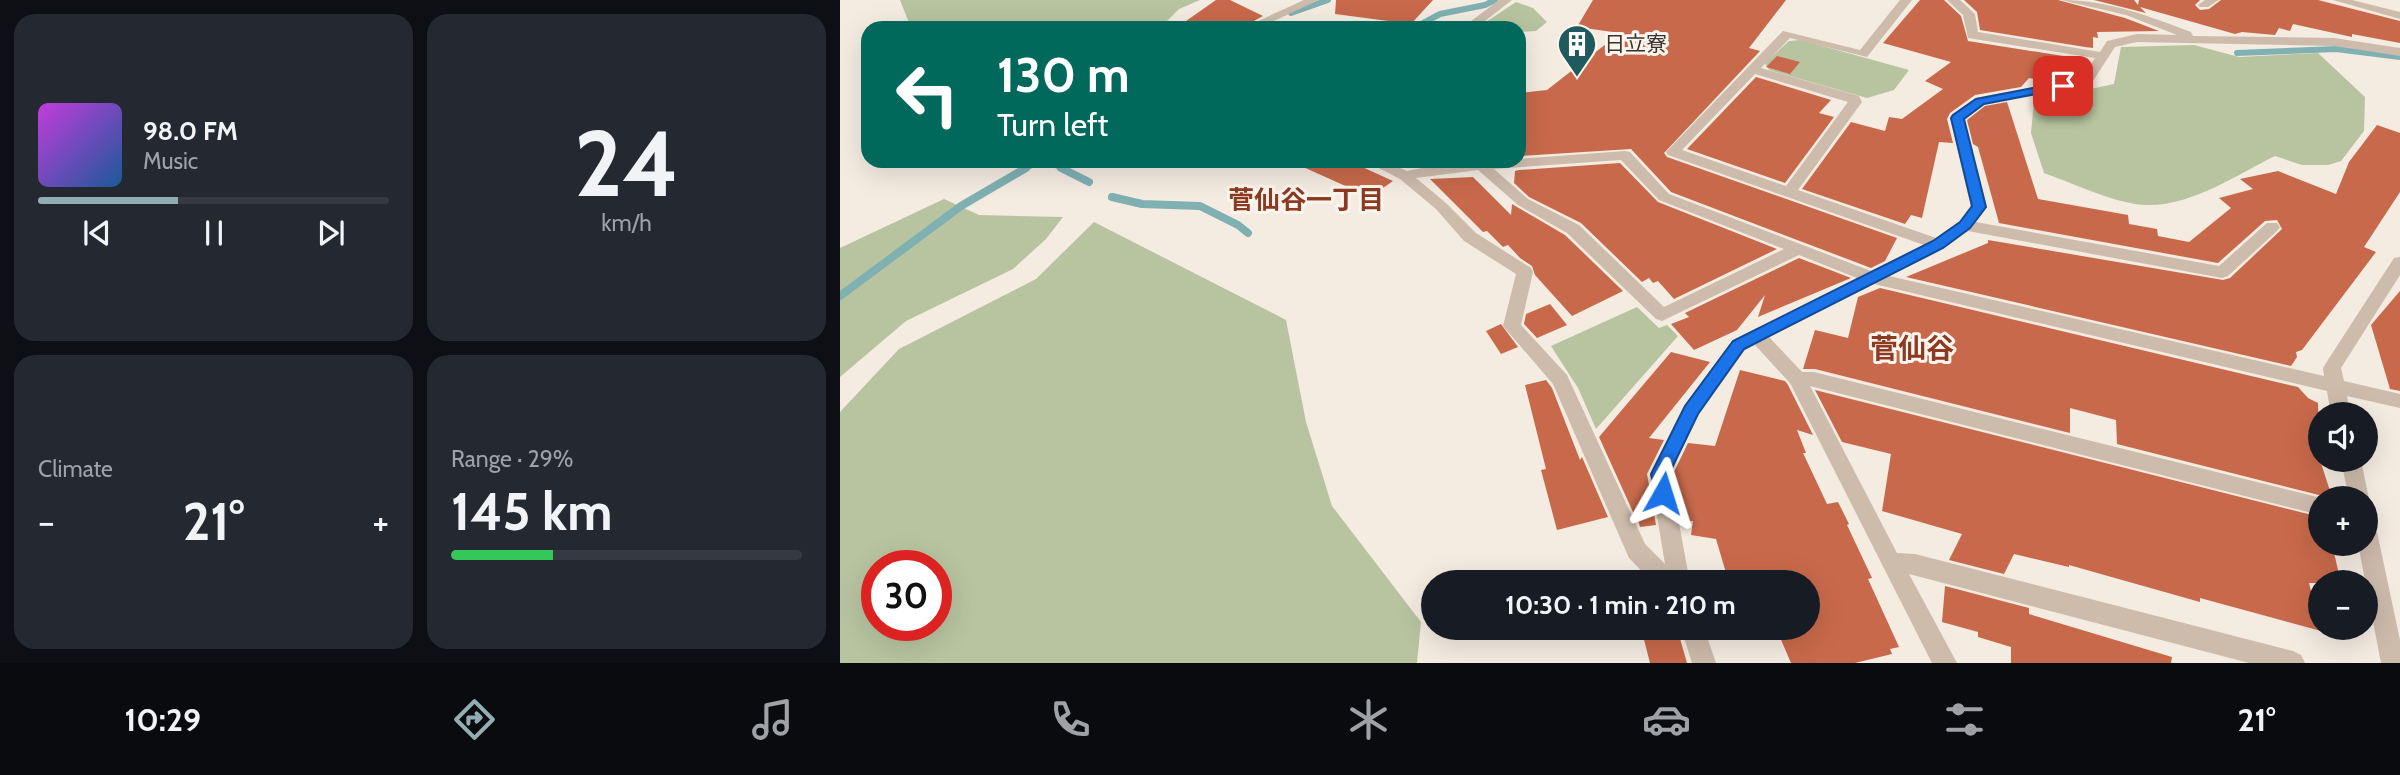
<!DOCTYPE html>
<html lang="en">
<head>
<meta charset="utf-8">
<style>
  body { margin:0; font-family:Cabin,"Noto Sans JP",sans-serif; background:#242831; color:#f1f3f6; height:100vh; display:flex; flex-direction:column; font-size:26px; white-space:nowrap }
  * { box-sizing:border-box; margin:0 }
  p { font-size:23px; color:#9ea1a6 }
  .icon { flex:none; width:38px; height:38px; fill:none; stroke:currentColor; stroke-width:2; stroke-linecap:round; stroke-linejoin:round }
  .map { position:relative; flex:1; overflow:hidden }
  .drawer { display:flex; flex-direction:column; gap:14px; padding:14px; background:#0d0f14; width:840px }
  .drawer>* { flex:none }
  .hud { position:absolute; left:21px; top:21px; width:665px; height:147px; border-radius:21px; box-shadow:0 7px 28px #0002; background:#00695c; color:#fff; overflow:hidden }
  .controls { position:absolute; left:1468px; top:402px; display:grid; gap:14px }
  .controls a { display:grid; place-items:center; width:70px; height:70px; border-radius:50%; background:#171b24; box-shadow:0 7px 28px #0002; font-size:35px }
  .speed { position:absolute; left:21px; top:550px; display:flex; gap:14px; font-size:35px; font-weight:700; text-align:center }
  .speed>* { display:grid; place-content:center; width:91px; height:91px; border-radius:50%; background:#171b24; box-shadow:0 7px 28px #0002; line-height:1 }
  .speed .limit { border:10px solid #d22; background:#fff; color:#111 }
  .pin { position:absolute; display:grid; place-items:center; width:60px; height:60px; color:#fff; margin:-30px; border-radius:14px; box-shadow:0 4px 10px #0006 }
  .me { position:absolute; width:77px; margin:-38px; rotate:6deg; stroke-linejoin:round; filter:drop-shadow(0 0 5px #0008) }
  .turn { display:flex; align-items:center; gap:24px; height:147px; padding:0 21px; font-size:32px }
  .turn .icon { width:91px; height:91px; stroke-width:2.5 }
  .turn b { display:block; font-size:49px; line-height:60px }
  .big { font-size:52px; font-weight:800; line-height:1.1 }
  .drawer .widget { flex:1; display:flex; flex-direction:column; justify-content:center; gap:10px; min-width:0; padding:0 24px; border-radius:21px; background:#242831 }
  .drawer .dial { align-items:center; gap:0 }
  .dial b { font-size:91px; line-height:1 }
  .song { display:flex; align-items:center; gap:21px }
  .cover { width:84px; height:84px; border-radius:10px; background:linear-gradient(135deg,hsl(290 70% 55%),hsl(210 70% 35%)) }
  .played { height:7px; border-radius:4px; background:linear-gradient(90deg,#92aeb2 40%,#363941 40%) }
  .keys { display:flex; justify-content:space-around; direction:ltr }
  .heat { display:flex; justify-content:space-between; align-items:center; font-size:38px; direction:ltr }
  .charge { height:10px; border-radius:5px; background:linear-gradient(90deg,#34c759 29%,#363941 0) }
  .drawer .tiles { flex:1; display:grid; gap:14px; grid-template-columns:repeat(2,1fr) }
  .trip { position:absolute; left:581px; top:570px; width:399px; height:70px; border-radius:35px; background:#171b24; box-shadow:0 7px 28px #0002; font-weight:800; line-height:70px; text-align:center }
  .dock { display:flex; height:112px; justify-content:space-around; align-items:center; background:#090b0e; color:#9ea1a6 }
  .dock .icon { width:49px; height:49px }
  .dock .current { color:#92aeb2 }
  .dock b { font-size:32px; color:#f1f3f6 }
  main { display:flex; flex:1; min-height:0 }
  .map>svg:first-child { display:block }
  .green { fill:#b8c4a0; fill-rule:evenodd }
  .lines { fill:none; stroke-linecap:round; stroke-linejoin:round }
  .stream-far1 { stroke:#7fb0b2; stroke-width:6 }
  .stream { stroke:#7fb0b2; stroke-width:8 }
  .building { fill:#c8694b }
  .street { fill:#cdbbac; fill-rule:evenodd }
  .route { fill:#1a73e8; stroke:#114b97; stroke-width:2 }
  .labels { text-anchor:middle; stroke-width:6; stroke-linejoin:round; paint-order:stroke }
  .far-poi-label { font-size:21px; fill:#3b302b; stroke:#fbf5ee; text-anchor:start }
  .neighbourhood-label { font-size:26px; font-weight:bold; fill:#8c3b22; stroke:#fbf5ee }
  .quarter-label { font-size:28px; font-weight:bold; fill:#8c3b22; stroke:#fbf5ee }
</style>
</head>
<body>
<main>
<section class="drawer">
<div class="tiles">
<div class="widget">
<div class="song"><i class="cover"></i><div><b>98.0 FM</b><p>Music</p></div></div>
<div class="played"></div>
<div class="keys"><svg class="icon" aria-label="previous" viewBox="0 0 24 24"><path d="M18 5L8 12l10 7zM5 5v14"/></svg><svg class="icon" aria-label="pause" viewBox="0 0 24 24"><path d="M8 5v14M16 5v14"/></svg><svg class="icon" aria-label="next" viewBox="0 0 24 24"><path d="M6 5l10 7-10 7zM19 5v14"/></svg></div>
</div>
<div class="widget dial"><b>24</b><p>km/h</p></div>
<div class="widget"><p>Climate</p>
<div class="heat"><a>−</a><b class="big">21°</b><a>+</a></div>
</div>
<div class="widget"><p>Range · 29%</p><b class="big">145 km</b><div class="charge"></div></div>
</div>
</section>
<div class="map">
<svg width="1560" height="663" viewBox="0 0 1560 663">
  <rect width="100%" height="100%" fill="#f4ebe1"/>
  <path class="green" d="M60 0H360L339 9 320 28H71Z
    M676 2 693 8 707 22 696 31 679 32V28L640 26Z
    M961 40 1069 70 1054 90 1027 98 929 70 925 63 949 41Z
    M1354 45 1399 57 1478 53 1525 97 1524 131 1501 161 1488 165H1462L1435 156C1392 177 1341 214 1290 203 1261 197 1232 183 1204 173L1191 133 1194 101 1274 84 1281 47Z
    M104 199 139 215 223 217 206 239 173 269 66 321 0 377V248Z
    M254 222 446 320 466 422 492 506 581 622 577 663H0V412L59 349 196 279ZM96 565V625H37V565Z
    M797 307 819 328 827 325 838 336 756 429 738 388 711 346Z"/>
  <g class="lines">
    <path class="stream-far1" d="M451 13 488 0
      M574 28 600 14 645 5 655 0
      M1397 53 1496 49 1560 57
      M208 161 224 169
      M183 169 200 161"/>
    <path class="stream" d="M221 168 249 182
      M272 197 302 204 360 206 398 225 408 233
      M0 296 121 206 186 168"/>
  </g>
  <path class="building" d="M376 0H390L423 16 401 28H336Z
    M496 0H593L571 24 495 14Z
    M753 0H946L909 48 920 51 824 153 827 157 1057 238 1045 261 1031 268 831 192 791 149 679 156V93L707 90 780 33 737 27Z
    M1080 0H1104L1121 16 1128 41 1242 59 1240 69 1217 64 1207 82 1189 78 1181 87 1135 95 1110 113 1107 119 1113 143 1099 142 1082 218 1071 215 1065 224 962 189 1011 122 1045 131 1049 117 1062 119 1103 89 1085 81 1111 62 1043 43Z
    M1124 0H1218L1285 18 1319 31 1257 32 1258 38 1253 37V48L1245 47 1140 30 1137 12Z
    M1254 0H1294L1298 5 1299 0H1360L1355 5 1360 10 1369 9 1381 0H1478L1560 21V43L1512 34V37L1453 24 1450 31 1439 28 1435 35 1402 32 1395 34 1300 7 1306 13Z
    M937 56 960 62 950 74 926 67Z
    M916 77 991 100 979 113 994 117 945 183 847 149Z
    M1167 102 1198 199 1288 215 1289 224 1317 229 1318 236 1349 242 1391 208 1379 198 1413 189 1400 179 1438 171 1496 194 1509 162 1537 125 1560 133V192L1524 247 1536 252 1462 350 1456 352 1457 357 1451 366 1066 277 1148 243V240L1383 280 1390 278 1442 229 1437 220 1425 221 1378 263 1159 223 1138 147 1133 144 1127 120 1145 106Z
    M499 161 520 166 553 181 530 197 452 162Z
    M780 163 818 202 937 249 834 299 818 281 813 283 809 278 802 282 741 223 689 197 674 183 675 171 679 170Z
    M633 177 671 215 672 204 725 235 783 291 732 316 695 275 692 266 680 258 668 245 663 247 647 231 643 232 590 179Z
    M959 258 1011 278 918 317 925 295 897 330 854 350 831 324 849 317 845 313Z
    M1040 288 1458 387 1468 398 1478 403 1480 460 1491 494 1485 492 1487 497 1277 444 1276 420 1230 408V433L975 369H963L975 330 1008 338 1018 297Z
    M1560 291V391L1550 389 1531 325Z
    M710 304 727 325 697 338 684 324 686 314Z
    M661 324 678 347 661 354 646 331Z
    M831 352 870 362 809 438 824 440 807 474 816 525 800 527 796 511 793 512 759 437Z
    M900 370 945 381 948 385 973 435 957 430 966 453H963L987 504 998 502 1009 524 1007 525 1032 578 1028 579 1059 647 1050 649 1052 654 1015 663H951L936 628H968V583H889L876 539 851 535 853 521 841 522 833 474 848 443 875 446Z
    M706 380 712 388 740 460 742 457 768 517 717 530 701 470 706 469 685 385Z
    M975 390 1480 517V544H1492L1501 583H1469L1481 631 1360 598V602L1229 565V567L1174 554 1164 574 1109 560 1122 534 1042 511 1051 454 1002 442Z
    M1105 586 1189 608V614L1332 657 1331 663H1171V647L1138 637V632L1102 622Z
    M801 628H837L847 663H810Z"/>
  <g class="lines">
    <path class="street" d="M464 0H479L419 28H403Z
      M659 0H672L636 28H622Z
      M1060 0H1072L1027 57 950 38 921 68 1019 96 1022 102 958 190 1096 238 1120 221 1131 207 1110 118 1112 115 1135 98 1242 78 1255 58 1128 38 1123 15 1107 0H1120L1135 14 1138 32 1260 52 1267 41 1297 34 1337 35 1286 15 1221 0C1268 0 1308 16 1351 32L1353 36 1494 38 1560 48V56L1494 46 1297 42 1275 47 1251 84 1144 104 1124 119 1147 207 1136 222 1379 266 1427 223H1437L1440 227 1437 231 1388 276 1382 278 1128 231 1104 248 1049 276 1484 376 1483 368 1486 363 1554 258 1560 257V275L1501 368 1504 381 1560 394V408L1507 396 1510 415H1491L1487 391 1034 284 929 337 962 372H974L1485 499H1480V515L970 386 1057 553 1075 554 1453 651 1461 655 1465 663H1409L1069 574 1117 663H1092L950 383 915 345 905 350 858 415 830 474 850 583H813L789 558 713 384 663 326 676 274 624 241 596 209 560 179 525 161H544L567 171 597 165 679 161V159L785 151 790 152 829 194 1031 271 1084 245 828 155 826 152 943 31 1020 50ZM915 74 1008 102 946 186 842 150ZM781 160 819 200 944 249 824 307 739 225 688 199 654 169ZM638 170 678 205 727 233 816 319 822 321 959 255 1017 278 893 340 844 406 810 474 825 564 805 544 727 375 681 325 693 272 691 268 636 233 606 203 576 178Z
      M1365 0H1379L1368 7H1360L1358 5Z
      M1493 0H1512L1560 12V19Z
      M1501 460H1521L1529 499 1526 505V499H1509Z
      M1526 523 1534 525 1537 532 1560 640V663H1541L1518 544H1526Z
      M841 628H864L876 663H852Z"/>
  </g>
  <path class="route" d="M1223 82 1228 86 1227 88 1144 104 1124 119 1146 207 1130 228 1103 248 904 349 858 414 829 474 833 493 830 499 823 501 817 499 811 474 845 406 893 341 1093 241 1120 222 1132 206 1111 118 1113 115 1136 99Z"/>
  <defs>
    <g id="building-pin" transform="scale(2.0125)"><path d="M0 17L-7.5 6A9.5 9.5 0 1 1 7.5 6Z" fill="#1f5a5e" stroke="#fbf5ee"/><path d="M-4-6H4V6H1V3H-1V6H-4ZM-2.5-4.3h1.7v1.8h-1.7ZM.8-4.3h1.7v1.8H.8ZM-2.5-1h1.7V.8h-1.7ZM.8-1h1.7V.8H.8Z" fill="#fff"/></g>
  </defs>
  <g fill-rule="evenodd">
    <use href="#building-pin" x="737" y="44"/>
  </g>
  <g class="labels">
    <g class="far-poi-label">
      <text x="764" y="51">日立寮</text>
    </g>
    <g class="neighbourhood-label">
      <text x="466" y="209">菅仙谷一丁目</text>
    </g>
    <g class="quarter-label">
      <text x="1072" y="358">菅仙谷</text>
    </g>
  </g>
</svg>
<div class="controls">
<a><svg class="icon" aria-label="sound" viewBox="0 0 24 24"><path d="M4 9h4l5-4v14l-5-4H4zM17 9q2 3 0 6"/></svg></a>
<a>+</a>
<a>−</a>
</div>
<div class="speed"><div class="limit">30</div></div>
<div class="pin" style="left:1223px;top:86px;background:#d93025"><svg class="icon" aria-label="arrive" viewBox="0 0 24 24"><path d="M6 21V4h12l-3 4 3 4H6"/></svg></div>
<svg class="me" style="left:823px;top:493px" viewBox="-20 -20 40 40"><path d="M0-17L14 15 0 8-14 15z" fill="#1a73e8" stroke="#fff" stroke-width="4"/></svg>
<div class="trip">10:30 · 1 min · 210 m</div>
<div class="hud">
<div class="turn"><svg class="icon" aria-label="left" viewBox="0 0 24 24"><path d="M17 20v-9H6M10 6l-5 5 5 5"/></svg><div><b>130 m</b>Turn left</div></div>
</div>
</div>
</main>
<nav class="dock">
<b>10:29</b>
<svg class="icon current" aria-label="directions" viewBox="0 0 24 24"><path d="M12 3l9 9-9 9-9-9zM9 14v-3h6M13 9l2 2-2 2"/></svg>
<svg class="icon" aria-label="music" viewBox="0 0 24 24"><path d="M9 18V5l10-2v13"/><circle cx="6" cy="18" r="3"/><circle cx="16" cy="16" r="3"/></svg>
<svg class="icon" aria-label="phone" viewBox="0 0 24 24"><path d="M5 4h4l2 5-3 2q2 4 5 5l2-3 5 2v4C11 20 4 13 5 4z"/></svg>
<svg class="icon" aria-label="climate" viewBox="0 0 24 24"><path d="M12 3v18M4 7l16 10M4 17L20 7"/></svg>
<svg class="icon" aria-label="car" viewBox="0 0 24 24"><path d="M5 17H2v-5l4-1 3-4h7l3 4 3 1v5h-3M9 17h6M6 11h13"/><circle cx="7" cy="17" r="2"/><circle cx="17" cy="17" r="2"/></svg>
<svg class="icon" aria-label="filters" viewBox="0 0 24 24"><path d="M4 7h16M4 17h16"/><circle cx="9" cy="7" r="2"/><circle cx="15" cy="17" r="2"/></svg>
<b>21°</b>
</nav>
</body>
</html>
